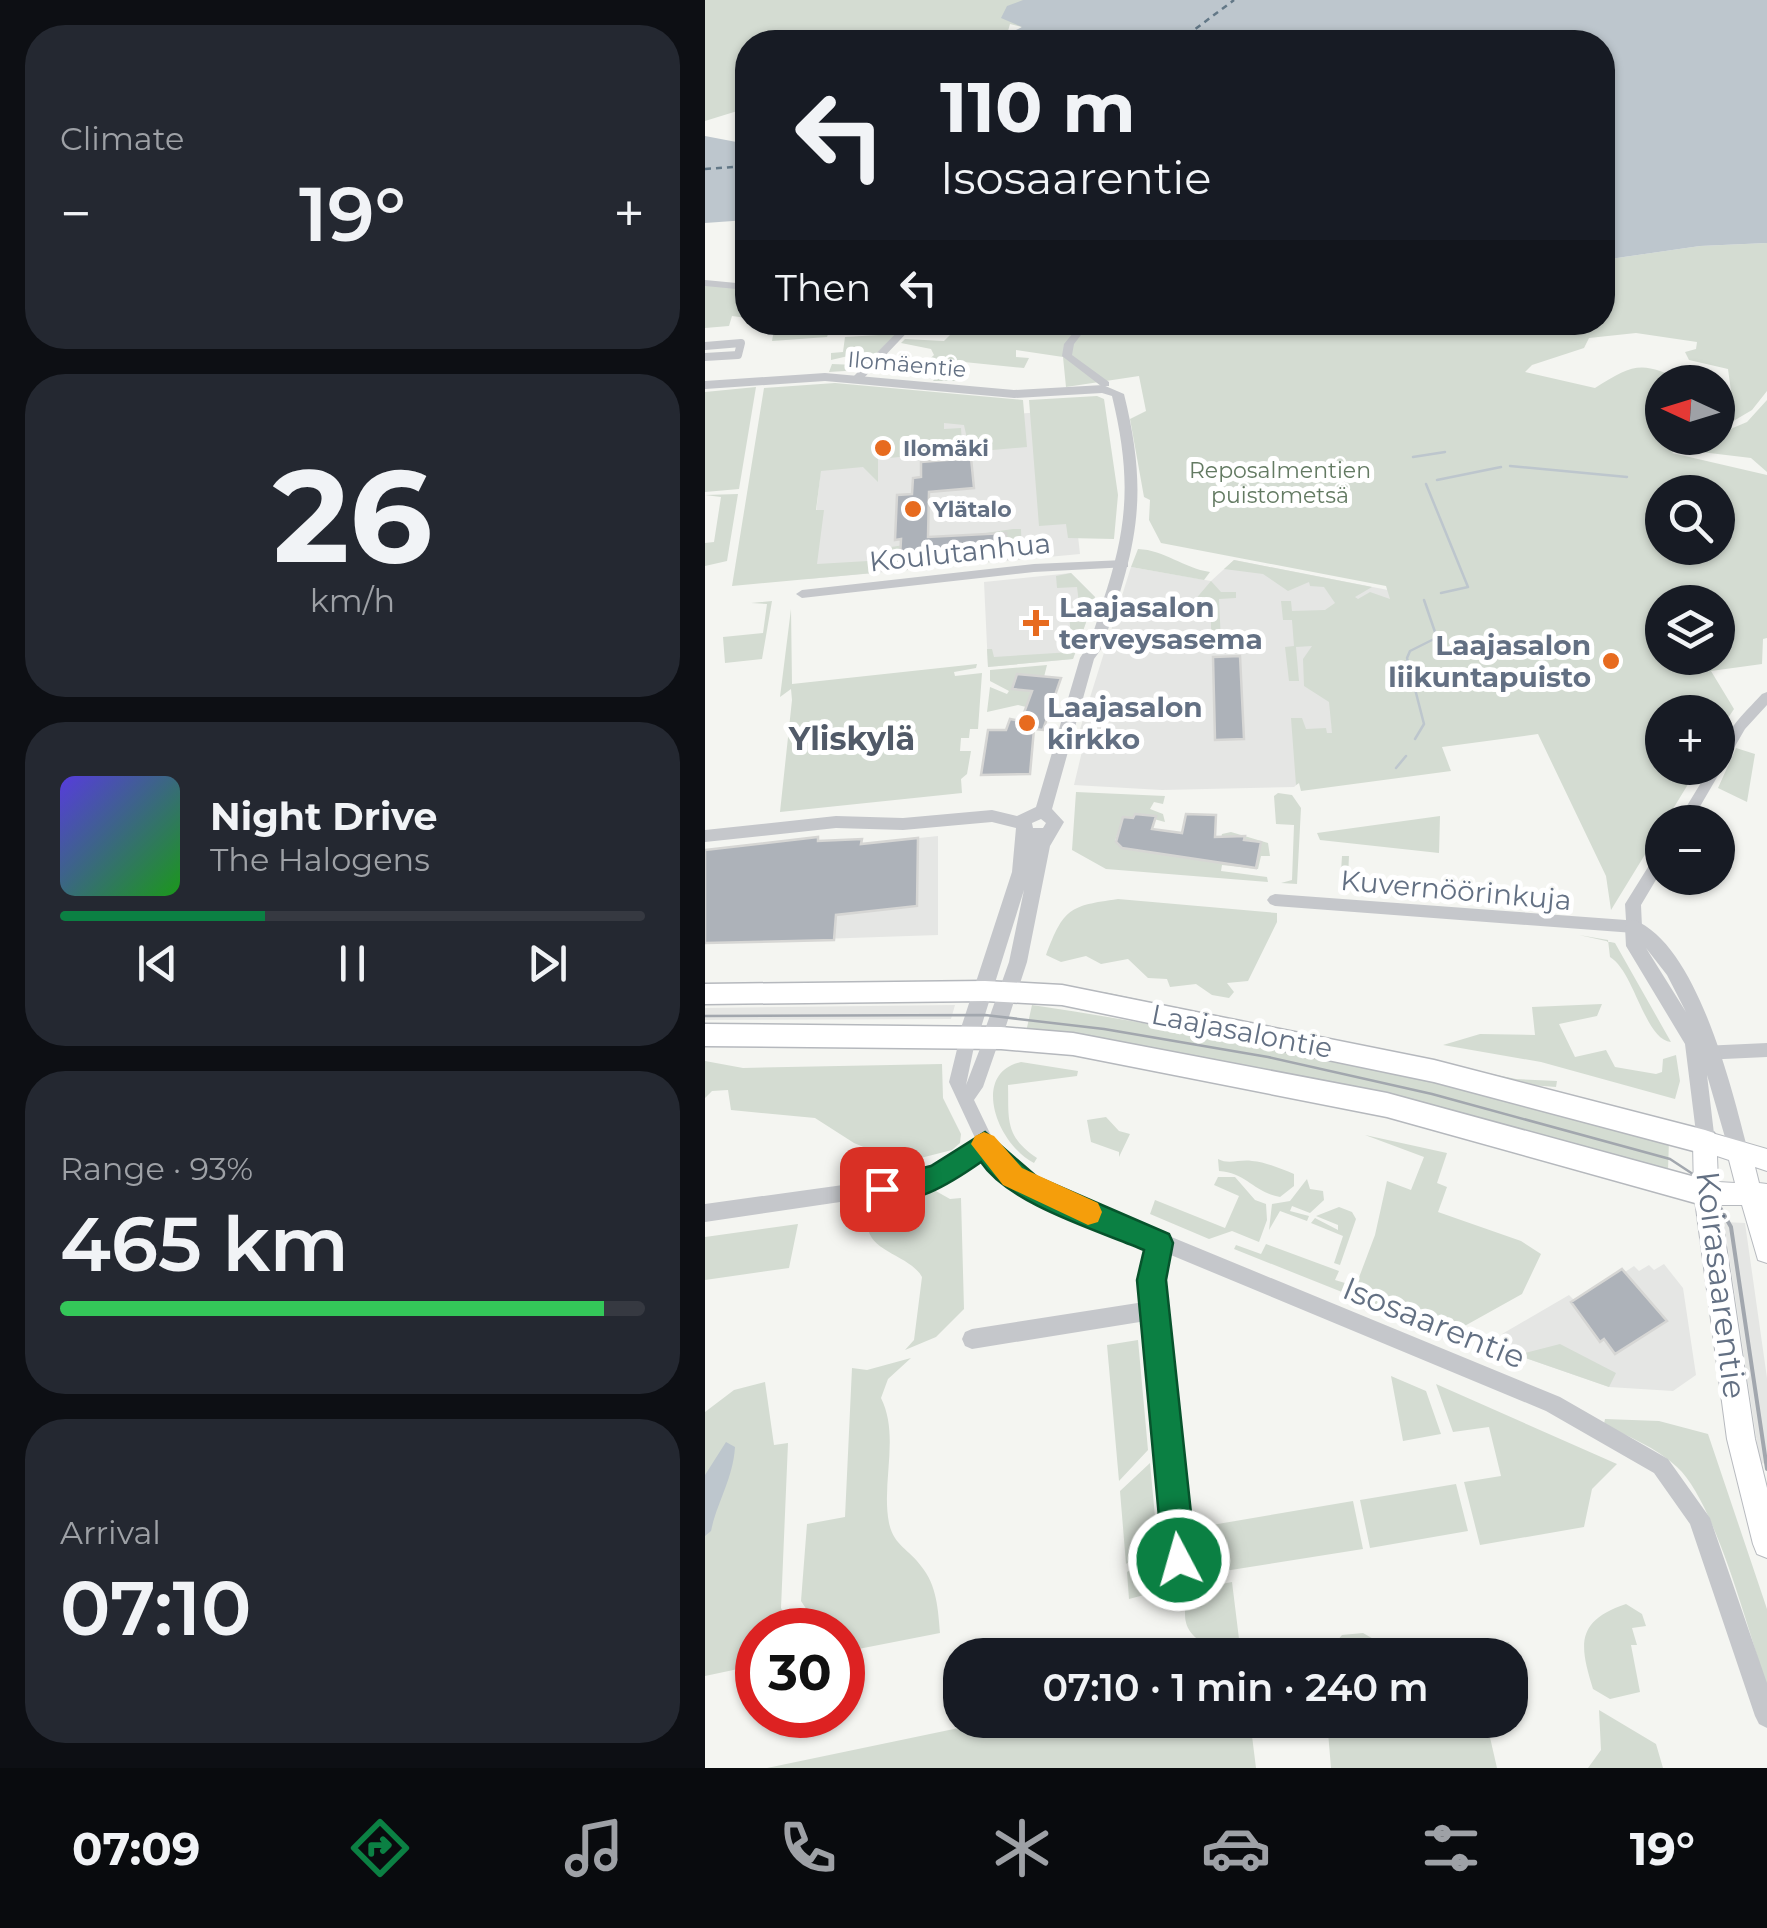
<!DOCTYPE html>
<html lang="en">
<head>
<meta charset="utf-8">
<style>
  body { margin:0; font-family:Montserrat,sans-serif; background:#242831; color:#f1f3f6; height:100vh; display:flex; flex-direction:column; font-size:38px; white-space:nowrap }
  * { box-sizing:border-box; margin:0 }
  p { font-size:32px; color:#9ea1a6 }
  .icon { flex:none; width:55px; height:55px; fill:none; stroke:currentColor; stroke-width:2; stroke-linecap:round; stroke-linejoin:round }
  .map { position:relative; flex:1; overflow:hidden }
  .drawer { display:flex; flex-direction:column; gap:25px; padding:25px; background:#0d0f14; width:705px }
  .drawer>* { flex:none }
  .guide { position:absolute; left:30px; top:30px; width:880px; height:305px; border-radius:40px; box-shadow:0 2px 8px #0004; background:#171b24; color:#f1f3f6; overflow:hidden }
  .needle { width:65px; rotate:274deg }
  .controls { position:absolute; left:940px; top:365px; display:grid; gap:20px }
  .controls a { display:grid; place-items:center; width:90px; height:90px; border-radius:50%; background:#171b24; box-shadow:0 2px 8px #0004; font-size:50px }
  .speed { position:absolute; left:30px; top:1608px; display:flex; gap:20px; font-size:50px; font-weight:700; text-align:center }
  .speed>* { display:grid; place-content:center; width:130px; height:130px; border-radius:50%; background:#171b24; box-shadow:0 2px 8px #0004; line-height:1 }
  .speed .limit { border:15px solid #d22; background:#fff; color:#111 }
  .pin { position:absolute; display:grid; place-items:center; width:85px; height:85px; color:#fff; margin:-42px; border-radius:20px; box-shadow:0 5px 15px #0006 }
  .me { position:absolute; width:110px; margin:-55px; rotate:354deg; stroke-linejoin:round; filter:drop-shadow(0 0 8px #0008) }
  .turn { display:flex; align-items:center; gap:35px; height:210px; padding:0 40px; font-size:45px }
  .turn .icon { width:130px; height:130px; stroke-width:2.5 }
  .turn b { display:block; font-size:70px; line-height:85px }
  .then { display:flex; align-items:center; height:95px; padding:0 40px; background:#0003; gap:20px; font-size:38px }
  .big { font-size:75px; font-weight:600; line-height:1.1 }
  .drawer .widget { flex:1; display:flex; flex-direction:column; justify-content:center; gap:15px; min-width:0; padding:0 35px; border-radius:40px; background:#242831 }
  .drawer .dial { align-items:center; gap:0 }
  .dial b { font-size:130px; line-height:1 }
  .song { display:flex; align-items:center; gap:30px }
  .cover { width:120px; height:120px; border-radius:15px; background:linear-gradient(135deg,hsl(250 70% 55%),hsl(120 70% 35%)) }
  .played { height:10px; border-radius:5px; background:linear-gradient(90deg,#0b8043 35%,#363941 35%) }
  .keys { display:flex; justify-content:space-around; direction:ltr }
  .heat { display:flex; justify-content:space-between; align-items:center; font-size:55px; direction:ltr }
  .charge { height:15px; border-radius:8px; background:linear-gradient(90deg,#34c759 93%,#363941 0) }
  .trip { position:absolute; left:238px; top:1638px; width:585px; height:100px; border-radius:40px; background:#171b24; box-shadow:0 2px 8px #0004; font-weight:600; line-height:100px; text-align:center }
  .menu { display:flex; height:160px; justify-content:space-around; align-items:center; background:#090b0e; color:#9ea1a6 }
  .menu .icon { width:70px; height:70px }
  .menu .selected { color:#0b8043 }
  .menu b { font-size:45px; color:#f1f3f6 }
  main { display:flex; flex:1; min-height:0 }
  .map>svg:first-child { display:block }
  .built { fill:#e5e6e4 }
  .green { fill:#d4dcd2; fill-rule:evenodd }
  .water { fill:#bdc6cd }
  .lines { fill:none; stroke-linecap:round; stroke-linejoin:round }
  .stream { stroke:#bdc6cd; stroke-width:2.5 }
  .ferry { stroke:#637887; stroke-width:2.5; stroke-dasharray:6 5; stroke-linecap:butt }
  .building { fill:#adb2b9; stroke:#d6d6d4; stroke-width:2.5 }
  .secondary-casing { stroke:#b7babf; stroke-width:2 }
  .primary-casing { stroke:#b5b8bd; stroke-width:3 }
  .pedestrian { stroke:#c5c7cb; stroke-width:8 }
  .minor { fill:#c5c7cb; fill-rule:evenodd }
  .tertiary { fill:#c5c7cb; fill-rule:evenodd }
  .secondary { fill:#fff; fill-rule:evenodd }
  .primary { fill:#fff; fill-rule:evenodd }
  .tram-far1 { stroke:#a2a7ae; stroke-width:2.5 }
  .tram { stroke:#a2a7ae; stroke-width:4 }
  .route { fill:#0b8043; stroke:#07532c; stroke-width:2.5 }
  .slow { fill:#f59e0b }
  .poi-dot { fill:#e76b1f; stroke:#fff; stroke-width:4 }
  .labels { text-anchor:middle; stroke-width:10; stroke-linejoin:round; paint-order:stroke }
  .far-street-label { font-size:22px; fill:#637083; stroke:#fff }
  .far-poi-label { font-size:22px; font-weight:bold; fill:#637083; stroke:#fff; text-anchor:start }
  .far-park-label { font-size:22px; fill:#637a62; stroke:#fff }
  .street-label { font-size:28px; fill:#637083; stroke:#fff }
  .poi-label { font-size:28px; font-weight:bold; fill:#637083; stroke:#fff; text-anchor:start }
  .quarter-label { font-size:32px; font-weight:bold; fill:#515a68; stroke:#fff }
  .near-street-label { font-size:32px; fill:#637083; stroke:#fff }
</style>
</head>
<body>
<main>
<section class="drawer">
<div class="widget"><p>Climate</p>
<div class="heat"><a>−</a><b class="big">19°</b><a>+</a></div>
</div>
<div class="widget dial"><b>26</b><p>km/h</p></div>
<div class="widget">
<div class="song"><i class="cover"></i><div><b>Night Drive</b><p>The Halogens</p></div></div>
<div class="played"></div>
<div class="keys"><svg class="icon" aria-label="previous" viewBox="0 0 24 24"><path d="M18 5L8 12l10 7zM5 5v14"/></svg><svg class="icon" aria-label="pause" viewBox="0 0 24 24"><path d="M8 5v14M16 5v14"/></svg><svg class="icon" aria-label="next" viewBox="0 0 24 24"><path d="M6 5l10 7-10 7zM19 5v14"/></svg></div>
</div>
<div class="widget"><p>Range · 93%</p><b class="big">465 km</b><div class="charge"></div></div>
<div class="widget"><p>Arrival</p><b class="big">07:10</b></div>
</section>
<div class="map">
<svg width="1062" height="1768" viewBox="0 0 1062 1768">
  <rect width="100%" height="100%" fill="#f4f5f1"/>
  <path class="built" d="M359 410 375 554 104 579 120 430Z
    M529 560 683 590 701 640 626 719 630 753 589 787 457 790 369 785 379 743 371 742 426 567 506 581Z
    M366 573 390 597 368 659 283 667 279 582Z
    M233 836V935L0 943V850L113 837 114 841 157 839V844Z
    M250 1005 246 1019 0 1020V1008Z
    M1019 1222 1040 1223 1062 1378V1464L1055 1463Z
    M959 1264 978 1288 991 1375 968 1391 904 1387 812 1355 797 1334 864 1295 869 1300 876 1297 917 1269 920 1272 929 1266 934 1271 944 1265 949 1270Z"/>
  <path class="green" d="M0 0H338L303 6 302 10 312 16 326 42 313 31 317 27 305 24 303 31 318 42H42V108L0 121Z
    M1062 243V391L1047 410 1020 426 1023 430 1042 422 1062 400V472L1046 458 971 449 967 453 1062 475V638L1058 639 1057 664 1006 671 1029 709 1013 733 1012 712H958V768H993L906 910 901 876 833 734 737 747 746 771 596 791 594 783 591 785 586 718H597L601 729 621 728 622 733H627L624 702 599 686 598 659 607 646 591 647 594 681H584L580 647 589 646 587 620H578L576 601H586L587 611 620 610 630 603 619 587 605 586 604 582 583 591 558 574 519 569 529 560 667 587 650 597 653 599 665 592 685 599 681 586 456 543 444 520 445 500 439 497 425 419 441 411 434 376 361 387 358 357 311 350V357L324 358 319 368 259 362 251 375 259 376 256 381H228L241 365H218L229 355 226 349 196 343 200 339 239 341 258 322H898V260L995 246ZM931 333 992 342 991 349 980 352 984 360 1023 369 1026 391 1013 393 1012 438H958V382H979C937 360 928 364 890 388L820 372 827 365 879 348 884 338ZM958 492H1012V548H958ZM958 602H1012V658H958Z
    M0 285 42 288V318L27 316 24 326 0 328Z
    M70 323V322L146 323 127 324 122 337 67 341Z
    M191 334 155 370 124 372 127 364 151 365 152 354 126 360V353L138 352 140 337Z
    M130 383 318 400 322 447 265 452 259 425 239 423V429L256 428 257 444 240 446 239 440 238 453 173 459V482L158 467 116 471 111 510H119L112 564 163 561 168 555V573L27 586 59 388Z
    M51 387 34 489 0 492V392Z
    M392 396 399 399 413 495 409 539 363 538 361 524 334 526 324 400Z
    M33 494 22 561 0 566V543L9 542 16 497 0 495Z
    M308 529H316L317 558 184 572 186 547Z
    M433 549C460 550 478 568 505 572L499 580 426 567Z
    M366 573 390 597 368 659 283 667 282 649H287L289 657 367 652 364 612 375 611 372 587 352 588 351 576Z
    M506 581 516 592H531V598L514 599 516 642H506V619L483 608Z
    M67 601 57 659 20 663 18 637 58 633 62 604 46 603Z
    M86 609 87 684 272 664 271 668 249 672 250 676 277 673 273 729H265L264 738H256L255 751H266L262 774 256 779 257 793 75 812 87 700 86 689 75 697Z
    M342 665 339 677 312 674 307 689 335 686 321 707 313 705 282 712 285 687 302 694 304 691 285 681V670Z
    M1031 748 1050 754 1042 802 1013 788Z
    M371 792 460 796 458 804 449 802 445 809 458 814 460 822 430 814 428 818H418L410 841 416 848 550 867 515 842 517 834 526 832 563 843 565 856H556L553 869 517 865 516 871 562 877 563 882 401 869 367 850Z
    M573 793 587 795 596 808 592 884 576 883 587 880 589 825 571 824 569 796Z
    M735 816 734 853 615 840 612 833Z
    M637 856H644L643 877 733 884V895L635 887Z
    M413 899 572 913V922L543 981 522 983 529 992 524 998 507 995 491 984 465 987 462 979 443 978 423 959 396 964 381 956 356 962 341 955C359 908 364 906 413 899Z
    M874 935 910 943 966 1042C940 1040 929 971 905 957L903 940Z
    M399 992 811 1079 852 1081 851 1087 812 1084 394 996Z
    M897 1004 892 1016 854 1024 870 1057 901 1050 910 1067 951 1074 957 1072 958 1059 971 1055 975 1081 970 1099 836 1062 738 1045 775 1034 830 1035 827 1007Z
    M327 1005C542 1037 753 1086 964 1140L963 1171 734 1110 321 1032Z
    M0 1061 38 1068 237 1064 238 1098 256 1134 255 1143 247 1150 196 1163 149 1143 110 1118 26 1110 23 1090 7 1091 0 1098Z
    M316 1062 373 1071 372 1076 303 1085C304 1118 299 1136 332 1158L329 1163C291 1143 266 1073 316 1062Z
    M401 1117 414 1131 425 1134 414 1157V1152L386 1142 382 1120Z
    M660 1135 742 1153 732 1183 742 1187 733 1212 816 1241 836 1254 817 1294 747 1333 647 1296 670 1235 682 1181 706 1190 719 1157Z
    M513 1159C524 1165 534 1159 547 1161 561 1162 576 1169 589 1174V1186L575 1197C548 1192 542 1173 514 1171Z
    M513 1177H530L550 1200 561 1204 562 1220 554 1242 527 1231 504 1239 445 1214 450 1200 520 1228 534 1196 509 1185Z
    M602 1179 605 1189 618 1191 619 1200 605 1213 587 1206 585 1211 604 1216 602 1221 575 1211 564 1230 567 1204 585 1201Z
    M229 1190 245 1199 256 1198 259 1309 231 1337 200 1350 209 1340 217 1277C206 1256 163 1251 163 1226 163 1217 166 1209 166 1200Z
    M634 1207 647 1212 651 1219 635 1265 629 1263 638 1236 606 1223 610 1218 633 1230V1225L611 1216Z
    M93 1224 84 1268 0 1280V1237Z
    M561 1244 634 1271 630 1280 640 1283 637 1292 529 1249 531 1245 556 1254Z
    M433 1340 443 1450 414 1481 402 1345Z
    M855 1344 911 1373 904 1387 812 1355Z
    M206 1358 183 1379 176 1398C195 1436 176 1482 184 1523 189 1546 204 1549 216 1566 232 1585 233 1610 235 1633L138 1652V1630H115L96 1601 102 1524 140 1517 147 1368 162 1370Z
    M686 1376 721 1391 736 1434 698 1441Z
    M60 1382 69 1445 83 1443 76 1608 87 1630H52V1665L0 1676V1412L29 1390Z
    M731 1384 912 1464 887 1489 879 1527 775 1545 759 1482 796 1476 784 1427 748 1432Z
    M900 1419 954 1421 1003 1434 1062 1609V1686C1043 1632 1011 1503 972 1467 951 1447 923 1437 899 1424Z
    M445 1463 452 1538 421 1564 415 1491Z
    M751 1484 763 1531 665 1548 655 1500Z
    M648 1501 658 1549 507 1573 501 1526Z
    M443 1558 456 1562 458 1590 424 1599 422 1572Z
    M527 1582 536 1655C499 1648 466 1635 486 1590Z
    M921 1604 937 1614 941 1626 927 1628 932 1645H926L935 1692 905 1699 888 1689C874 1644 871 1621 921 1604Z
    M658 1633 672 1641 804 1642 820 1705 805 1708V1655H620L637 1635Z
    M894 1710 951 1744 958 1768H883L896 1750Z
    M292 1720H545L551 1768H62Z
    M622 1720H781L792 1768H626Z"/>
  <path class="water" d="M318 0H1062V243L995 246 898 260V42H326L311 30 317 27 296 18 302 6Z
    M0 136 42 144V220L0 223Z
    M21 1442 30 1447C28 1479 12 1502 6 1531L0 1536V1475Z"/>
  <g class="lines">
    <path class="stream" d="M708 457 740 452
      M805 466 922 477
      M732 480 796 467
      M721 484 763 587 736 593
      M719 600 730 632
      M710 739 719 724 702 658 705 651 731 638
      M691 768 701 756"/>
    <path class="ferry" d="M473 42 529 0
      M0 169 42 166"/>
  </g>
  <path class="building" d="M266 458 269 488 224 492 223 537 301 533 302 548 195 558 196 539 190 540 192 495 207 494 208 478 216 477V462Z
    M535 656 539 739 510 740 508 657Z
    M312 674 356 678 338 730 329 729 325 774 276 775 283 730H301L305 719 316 721 327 691 307 689Z
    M430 814 451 816 447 829 477 833 481 814 511 815 510 837 540 836 539 840 556 842 551 868 417 848 411 842 418 817 428 818Z
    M113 837V841L157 839 156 844 213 838 212 906 131 915 129 940 0 943V850Z
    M917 1269 962 1321 910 1354 899 1339 895 1342 866 1302Z"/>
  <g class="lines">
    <g class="secondary-casing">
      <path id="secondary" d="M1000 1131 1062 1149V1171L1050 1167 1054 1183 1062 1184V1263L1053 1260 1037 1205H1015L1050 1439 1062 1488V1558L1052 1554 1048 1544 1022 1439 989 1193 988 1142 992 1134ZM1012 1156 1024 1160 1030 1183 1013 1182Z"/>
    </g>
    <g class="primary-casing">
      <path id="primary" d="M280 981 357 985 729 1060 1000 1130 1009 1133 1013 1142 1009 1151 1000 1154 729 1082 357 1005 280 1001 0 1004V984Z
        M0 1024 296 1027 368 1033 682 1093 1001 1180 1011 1184 1014 1193 1011 1202 1001 1206 682 1117 368 1055 296 1049 0 1046Z"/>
    </g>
    <path class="pedestrian" d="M0 346 36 343 33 355 0 357"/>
    <path class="minor" d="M0 280 42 284V290L0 286Z
      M202 322H212L156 381H148V377Z
      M377 322H386L369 344 367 355 404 382V386H396L357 356 359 344Z
      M419 560 423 561V567L329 572 97 598 91 594 97 590 329 564Z
      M1062 692V705L1040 729 986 822H972L1005 768H1012C1012 737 1038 715 1057 694Z
      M958 849V868L936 905 937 927 934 931 929 933 570 906 565 904 562 900 565 896 570 894 921 920 920 904 953 851Z
      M263 1030 269 1032 271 1037 261 1085 281 1033 287 1031 293 1033 295 1038 278 1087 269 1100 294 1152 328 1180 855 1397 963 1459 1005 1518 1062 1683V1728L1054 1724 1050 1716 985 1524 949 1473 841 1411 461 1253 455 1280 488 1587 485 1595 477 1598 469 1595 466 1587 441 1321 267 1349 260 1346 257 1339 260 1332 267 1329 439 1302 437 1280 444 1246C403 1228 297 1195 278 1156L238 1183 210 1191 0 1222V1204L210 1175 227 1170 271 1140 244 1082 255 1037 257 1032Z
      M1062 1043V1057L997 1060 991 1058 989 1053 991 1048 997 1046Z"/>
    <path class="tertiary" d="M120 373 309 390 398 385 419 394C445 500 431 547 397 648L389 659 347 809 359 822 345 846 322 962 297 1038 294 1044 287 1046 280 1044 277 1038 304 962 319 890 273 1037 270 1043 263 1045 256 1043 253 1037 307 872 311 828 287 822 198 830 131 828 0 842V830L131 816 198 818 287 810 312 816 331 807 375 658C387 641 392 621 398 601 424 524 426 475 407 396L397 393 309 398 120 381 0 389V381ZM336 819 341 823 338 828H328L327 823Z
      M929 920C993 945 1027 1090 1043 1151L1040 1158 1033 1160 1026 1158 1002 1075 1010 1142 1007 1149 1000 1151 993 1149 980 1044 921 946 920 927 923 922ZM941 948 962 975 981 1012Z"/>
    <use href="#secondary" class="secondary"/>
    <use href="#primary" class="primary"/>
    <path class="tram-far1" d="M0 1016 280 1015 399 1029 563 1057 727 1094 965 1159 1003 1184 1020 1215"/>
    <path class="tram" d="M1018 1213 1026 1227 1062 1469"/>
  </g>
  <path class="route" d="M280 1132 332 1177 464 1234 468 1243 461 1280 491 1560 486 1571 474 1576 463 1571 458 1560 432 1280 439 1250C392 1230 304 1204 276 1162 249 1181 202 1212 168 1198L164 1189 168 1180 226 1166Z"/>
  <path class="slow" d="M279 1132 289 1136 317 1168 393 1203 397 1212 393 1222 383 1225 298 1185 266 1144 270 1136Z"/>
  <g class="poi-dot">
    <circle cx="178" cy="448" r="10"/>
    <circle cx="208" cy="509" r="10"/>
    <path d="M326 608h10v10h10v10h-10v10h-10v-10h-10v-10h10z"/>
    <circle cx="906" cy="661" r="10"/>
    <circle cx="322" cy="723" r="10"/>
  </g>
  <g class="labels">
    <g class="far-street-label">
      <text transform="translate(202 364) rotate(5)" y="8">Ilomäentie</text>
    </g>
    <g class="far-poi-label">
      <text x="198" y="456">Ilomäki</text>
      <text x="228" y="517">Ylätalo</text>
    </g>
    <g class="far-park-label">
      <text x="575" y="478">Reposalmentien<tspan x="575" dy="25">puistometsä</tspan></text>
    </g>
    <g class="street-label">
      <text transform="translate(255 552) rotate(-6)" y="10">Koulutanhua</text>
      <text transform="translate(751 890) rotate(5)" y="10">Kuvernöörinkuja</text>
      <text transform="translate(537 1031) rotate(11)" y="10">Laajasalontie</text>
    </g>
    <g class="poi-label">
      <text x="354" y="617">Laajasalon<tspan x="354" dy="32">terveysasema</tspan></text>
      <text x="886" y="655" text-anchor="end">Laajasalon<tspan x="886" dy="32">liikuntapuisto</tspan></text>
      <text x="342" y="717">Laajasalon<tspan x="342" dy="32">kirkko</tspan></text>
    </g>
    <g class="quarter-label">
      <text x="147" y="750">Yliskylä</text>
    </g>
    <g class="near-street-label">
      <text transform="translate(1016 1285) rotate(83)" y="11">Koirasaarentie</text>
      <text transform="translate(729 1323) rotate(22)" y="11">Isosaarentie</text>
    </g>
  </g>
</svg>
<div class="controls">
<a><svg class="needle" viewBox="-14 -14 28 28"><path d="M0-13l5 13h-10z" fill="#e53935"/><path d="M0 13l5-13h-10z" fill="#9ea1a6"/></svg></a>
<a><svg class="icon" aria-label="search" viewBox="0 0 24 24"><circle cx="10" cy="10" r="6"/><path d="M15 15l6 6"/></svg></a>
<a><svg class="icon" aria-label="layers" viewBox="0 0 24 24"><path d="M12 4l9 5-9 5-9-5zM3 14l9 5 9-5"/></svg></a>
<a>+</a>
<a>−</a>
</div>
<div class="speed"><div class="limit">30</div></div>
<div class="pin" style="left:177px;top:1189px;background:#d93025"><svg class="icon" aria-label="arrive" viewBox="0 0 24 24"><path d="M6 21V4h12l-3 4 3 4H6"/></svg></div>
<svg class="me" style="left:474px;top:1560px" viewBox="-20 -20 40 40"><circle r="17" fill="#0b8043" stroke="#fff" stroke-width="3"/><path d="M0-11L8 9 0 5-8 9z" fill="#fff"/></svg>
<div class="trip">07:10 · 1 min · 240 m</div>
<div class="guide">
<div class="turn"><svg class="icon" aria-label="left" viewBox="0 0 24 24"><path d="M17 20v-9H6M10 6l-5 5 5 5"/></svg><div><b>110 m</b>Isosaarentie</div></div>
<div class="then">Then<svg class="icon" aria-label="left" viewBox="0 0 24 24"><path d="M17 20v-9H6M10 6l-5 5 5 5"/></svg></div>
</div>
</div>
</main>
<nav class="menu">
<b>07:09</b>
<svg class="icon selected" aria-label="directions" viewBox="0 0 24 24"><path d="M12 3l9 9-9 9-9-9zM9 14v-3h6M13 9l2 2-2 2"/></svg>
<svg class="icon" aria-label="music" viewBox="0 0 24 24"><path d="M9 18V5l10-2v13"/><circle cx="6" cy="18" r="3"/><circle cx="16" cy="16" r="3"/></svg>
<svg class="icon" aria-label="phone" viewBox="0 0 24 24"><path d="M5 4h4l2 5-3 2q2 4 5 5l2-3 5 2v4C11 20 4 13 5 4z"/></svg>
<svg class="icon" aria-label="climate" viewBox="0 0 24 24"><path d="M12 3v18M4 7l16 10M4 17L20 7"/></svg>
<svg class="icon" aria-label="car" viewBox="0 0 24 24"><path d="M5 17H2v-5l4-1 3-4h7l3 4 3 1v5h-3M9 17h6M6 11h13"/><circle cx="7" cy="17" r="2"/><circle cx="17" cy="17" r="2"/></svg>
<svg class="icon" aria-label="filters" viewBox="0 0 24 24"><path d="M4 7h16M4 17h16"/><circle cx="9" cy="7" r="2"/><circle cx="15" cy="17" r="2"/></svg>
<b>19°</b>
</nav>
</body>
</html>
